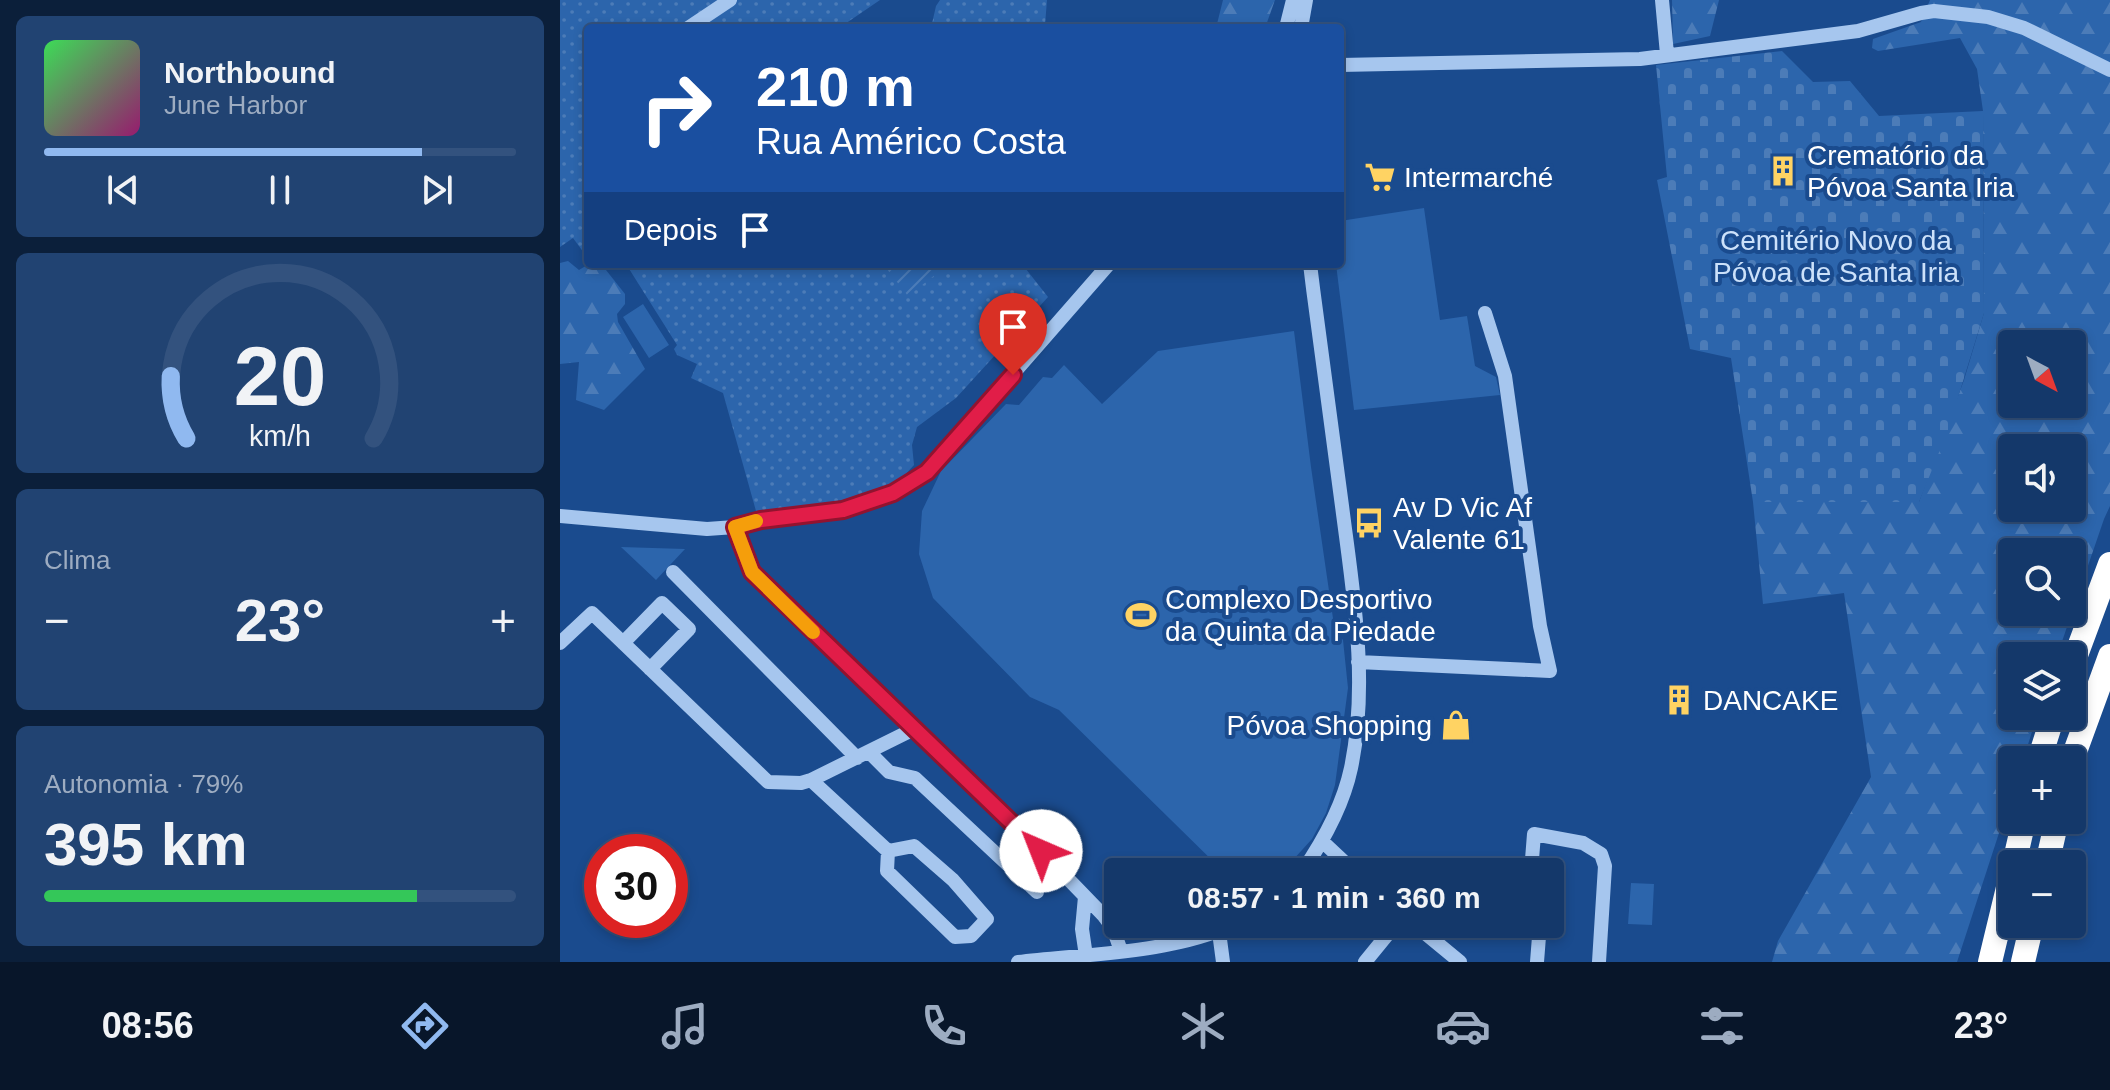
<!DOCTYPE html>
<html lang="pt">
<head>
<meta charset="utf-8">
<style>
  body { margin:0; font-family:Arial,sans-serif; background:#214372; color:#f1f3f6; height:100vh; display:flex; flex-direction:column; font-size:30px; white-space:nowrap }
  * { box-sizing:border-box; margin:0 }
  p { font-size:26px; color:#9dacc1 }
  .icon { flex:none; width:44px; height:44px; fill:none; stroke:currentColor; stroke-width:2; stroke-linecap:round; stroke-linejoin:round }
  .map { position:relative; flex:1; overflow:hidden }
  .side { display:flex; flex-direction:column; gap:16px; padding:16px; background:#0b1f3a; width:560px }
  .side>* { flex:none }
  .top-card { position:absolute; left:24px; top:24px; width:760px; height:244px; border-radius:8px; box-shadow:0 4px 12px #0003,0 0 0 2px #33527e; background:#1a4fa0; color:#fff; overflow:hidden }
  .needle { width:52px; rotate:139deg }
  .tools { position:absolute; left:1438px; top:330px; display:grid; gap:16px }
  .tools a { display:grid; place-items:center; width:88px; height:88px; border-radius:8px; background:#14386a; box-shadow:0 4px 12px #0003,0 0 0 2px #33527e; font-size:40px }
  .speed { position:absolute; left:24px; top:834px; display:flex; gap:16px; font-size:40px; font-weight:700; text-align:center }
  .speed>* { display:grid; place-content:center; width:104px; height:104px; border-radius:50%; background:#14386a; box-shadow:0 4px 12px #0003,0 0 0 2px #33527e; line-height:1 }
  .speed .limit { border:12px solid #d22; background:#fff; color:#111 }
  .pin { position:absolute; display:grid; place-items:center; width:68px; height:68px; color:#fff; margin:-82px -34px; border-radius:50% 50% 50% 0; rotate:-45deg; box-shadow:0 0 8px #0007 }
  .pin .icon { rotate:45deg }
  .me { position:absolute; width:88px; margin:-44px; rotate:316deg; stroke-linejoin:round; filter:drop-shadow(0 0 6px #0008) }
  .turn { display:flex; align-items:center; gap:28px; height:168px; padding:0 40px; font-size:36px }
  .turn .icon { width:104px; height:104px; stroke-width:2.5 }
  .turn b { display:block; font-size:56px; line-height:68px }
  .then { display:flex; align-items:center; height:76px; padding:0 40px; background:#0003; gap:16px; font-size:30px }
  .big { font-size:60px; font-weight:600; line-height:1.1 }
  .side .tile { flex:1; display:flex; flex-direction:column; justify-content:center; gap:12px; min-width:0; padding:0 28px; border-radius:12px; background:#214372 }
  .side .dial { align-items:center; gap:0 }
  .dial svg { height:208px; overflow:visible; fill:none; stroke:#33527e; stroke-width:7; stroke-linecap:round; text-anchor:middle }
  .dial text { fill:#f1f3f6; stroke:none }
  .song { display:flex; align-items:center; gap:24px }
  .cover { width:96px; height:96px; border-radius:12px; background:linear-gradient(135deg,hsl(130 70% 55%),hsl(320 70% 35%)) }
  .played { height:8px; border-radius:4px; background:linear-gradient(90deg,#90b9f0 80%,#33527e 80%) }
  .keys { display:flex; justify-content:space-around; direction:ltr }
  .heat { display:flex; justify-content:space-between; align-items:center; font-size:44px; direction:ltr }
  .charge { height:12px; border-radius:6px; background:linear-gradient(90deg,#34c759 79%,#33527e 0) }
  .trip { position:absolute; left:544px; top:858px; width:460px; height:80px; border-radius:8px; background:#14386a; box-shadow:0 4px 12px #0003,0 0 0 2px #33527e; font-weight:600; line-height:80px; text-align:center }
  .tab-bar { display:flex; height:128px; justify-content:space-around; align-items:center; background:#08162a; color:#9dacc1 }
  .tab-bar .icon { width:56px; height:56px }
  .tab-bar .current { color:#90b9f0 }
  .tab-bar b { font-size:36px; color:#f1f3f6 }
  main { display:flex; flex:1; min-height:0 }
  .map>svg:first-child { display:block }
  .grass { fill:#2c65ac }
  .forest { fill:url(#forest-firs); fill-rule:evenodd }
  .cemetery { fill:url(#cemetery-stones) }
  .park { fill:url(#park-dots) }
  .garden { fill:url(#garden-furrows) }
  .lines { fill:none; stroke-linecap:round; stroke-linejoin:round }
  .minor { stroke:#a6c6ee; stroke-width:14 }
  .highway { stroke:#fff; stroke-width:24 }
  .route-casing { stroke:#92132f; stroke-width:20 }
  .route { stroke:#e11d48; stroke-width:14 }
  .slow { stroke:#f59e0b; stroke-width:14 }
  .labels { text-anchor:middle; stroke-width:8; stroke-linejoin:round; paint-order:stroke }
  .poi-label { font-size:28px; fill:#fff; stroke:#1a4b8e; text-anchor:start }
  .park-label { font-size:28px; fill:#cce1fa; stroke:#1a4b8e }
</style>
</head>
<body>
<main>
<section class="side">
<div class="tile">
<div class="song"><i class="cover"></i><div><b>Northbound</b><p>June Harbor</p></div></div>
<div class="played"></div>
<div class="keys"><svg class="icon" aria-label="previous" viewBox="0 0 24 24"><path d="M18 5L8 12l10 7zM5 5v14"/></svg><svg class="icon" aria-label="pause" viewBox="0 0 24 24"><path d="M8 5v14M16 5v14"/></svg><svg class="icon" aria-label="next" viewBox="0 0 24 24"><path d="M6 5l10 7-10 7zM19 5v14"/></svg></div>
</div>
<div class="tile dial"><svg viewBox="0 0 100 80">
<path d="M14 69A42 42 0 1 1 86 69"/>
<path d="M14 69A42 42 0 0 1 8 45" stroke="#90b9f0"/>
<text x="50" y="56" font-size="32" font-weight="700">20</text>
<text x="50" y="72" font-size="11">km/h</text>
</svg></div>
<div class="tile"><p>Clima</p>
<div class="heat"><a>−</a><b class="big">23°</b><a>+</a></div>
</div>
<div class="tile"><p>Autonomia · 79%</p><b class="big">395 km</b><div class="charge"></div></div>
</section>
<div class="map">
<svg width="1550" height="962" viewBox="0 0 1550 962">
  <defs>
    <pattern id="forest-firs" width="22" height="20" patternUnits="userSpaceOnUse" patternTransform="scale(2)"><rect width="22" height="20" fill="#2c65ac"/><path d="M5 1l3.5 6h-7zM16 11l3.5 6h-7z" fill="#4c7cb8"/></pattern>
    <pattern id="cemetery-stones" width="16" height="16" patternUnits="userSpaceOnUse" patternTransform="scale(2)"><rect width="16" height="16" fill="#2c65ac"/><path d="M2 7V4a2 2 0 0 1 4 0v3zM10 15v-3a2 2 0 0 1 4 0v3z" fill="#4c7cb8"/></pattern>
    <pattern id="park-dots" width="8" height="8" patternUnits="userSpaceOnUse" patternTransform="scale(2)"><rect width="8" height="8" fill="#2c65ac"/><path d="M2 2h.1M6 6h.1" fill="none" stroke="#4c7cb8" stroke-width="1.8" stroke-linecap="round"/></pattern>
    <pattern id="garden-furrows" width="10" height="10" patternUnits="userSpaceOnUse" patternTransform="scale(2)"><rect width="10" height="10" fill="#2c65ac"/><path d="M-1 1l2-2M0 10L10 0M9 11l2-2" fill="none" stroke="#4c7cb8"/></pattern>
  </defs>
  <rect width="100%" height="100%" fill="#1a4b8e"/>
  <path class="grass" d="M864 208 880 320 907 316 915 366 936 377 940 395 794 410 776 264H780V221Z
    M83 304 109 345 89 358 63 317Z
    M734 331 751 467 775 632 783 640 788 688 775 785 766 813 752 839 722 872H664L499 710 470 697 373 598 359 554 362 511 381 471 446 404 459 405 483 377 492 378 504 365 542 404 598 351Z
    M61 547 125 549 96 580Z
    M1071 883 1094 884 1092 925 1068 924Z"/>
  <path class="forest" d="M663 0H715L705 28H656Z
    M1112 0H1159L1150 36 1113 44Z
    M1370 0H1550V506L1544 519 1497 656H1452V716H1477L1463 760H1452V793L1397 962H1212L1218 941 1311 777 1284 593 1203 604 1193 502H1359L1404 380 1424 313 1423 111 1417 69 1400 38 1318 51 1312 48 1313 39 1361 22ZM1452 344H1512V404H1452ZM1452 448H1512V508H1452ZM1452 552H1512V612H1452Z
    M8 261 19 270 29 264 34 267 42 265 65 294V304L57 314 58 322 85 369 44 410 16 400 19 362 0 364V263Z"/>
  <path class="cemetery" d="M1222 51 1253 82 1290 81 1319 116 1423 111 1424 313 1388 430 1359 502H1193L1171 358 1130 349 1097 180 1107 177 1096 65Z"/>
  <path class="park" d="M0 0H320L279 28H28V250L24 253 13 238 0 247Z
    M380 0H487L485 25 484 28H371L376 6Z
    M66 264H462L488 297 396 398 357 427 352 445 354 465C349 470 343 478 337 483 311 501 229 507 196 511L163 393 131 378 137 364 117 355 114 349 117 345Z"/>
  <path class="garden" d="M323 264H389L348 296Z"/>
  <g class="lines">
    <path class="minor" d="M1102 0 1107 54
      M128 28 170 0
      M726 28 733 0
      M741 28 746 0
      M780 65 1080 59 1298 31 1361 13 1374 11 1428 17 1464 28 1550 70
      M0 516 147 529 175 527 201 520 283 510 333 493 367 472 549 264
      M175 527 192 572 231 611 459 828 544 916 553 928 561 951
      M113 572 297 758
      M0 643 32 613 208 782 241 783 251 780 354 729
      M63 643 102 603 129 629 90 669
      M798 662 990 671 980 626 945 376 925 313
      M309 752 329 772 355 778 477 892
      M251 780 328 851 327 871 395 937 411 936 427 919 393 880 354 846 328 851
      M763 842 795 872
      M742 872C764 840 783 806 791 768 809 682 793 592 782 506 771 426 760 345 750 264
      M971 872 974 834 1023 843 1041 854 1045 866 1039 962
      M525 897 522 929 526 956
      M854 924 900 962
      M659 932 663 962
      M458 962C524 954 615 953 674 924
      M805 962 836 924
      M977 962 980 924"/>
    <path class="highway" d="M1512 666 1550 564
      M1479 760 1493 716
      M1512 760 1550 656
      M1454 864 1464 820
      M1487 864 1497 820
      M1430 962 1452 871
      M1463 962 1472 924"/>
  </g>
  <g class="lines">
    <g class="route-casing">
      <path id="route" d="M453 375 367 472 333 493 283 510 201 520 175 527 192 572 481 851"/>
    </g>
    <use href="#route" class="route"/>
    <path class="slow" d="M196 521 175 527 192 572 253 632"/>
  </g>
  <defs>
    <g id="building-bare" transform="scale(2.4)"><path d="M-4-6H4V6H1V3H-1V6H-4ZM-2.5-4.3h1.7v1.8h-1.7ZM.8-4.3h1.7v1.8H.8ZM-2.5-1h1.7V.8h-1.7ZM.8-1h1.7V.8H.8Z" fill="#ffd363" stroke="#1a4b8e" stroke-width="2.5" paint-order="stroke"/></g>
    <g id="supermarket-bare" transform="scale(2.4)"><path d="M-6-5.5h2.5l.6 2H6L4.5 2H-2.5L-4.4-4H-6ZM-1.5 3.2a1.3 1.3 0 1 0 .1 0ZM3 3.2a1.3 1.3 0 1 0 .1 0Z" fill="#ffd363" stroke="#1a4b8e" stroke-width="2.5" paint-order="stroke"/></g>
    <g id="bus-bare" transform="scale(2.4)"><path d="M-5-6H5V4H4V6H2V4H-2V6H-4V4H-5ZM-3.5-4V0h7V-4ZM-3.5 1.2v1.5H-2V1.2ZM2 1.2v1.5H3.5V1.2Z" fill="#ffd363" stroke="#1a4b8e" stroke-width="2.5" paint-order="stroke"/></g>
    <g id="stadium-bare" transform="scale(2.4)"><path d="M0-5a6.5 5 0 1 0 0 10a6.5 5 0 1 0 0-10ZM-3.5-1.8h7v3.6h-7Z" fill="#ffd363" stroke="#1a4b8e" stroke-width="2.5" paint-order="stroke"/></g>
    <g id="shop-bare" transform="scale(2.4)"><path d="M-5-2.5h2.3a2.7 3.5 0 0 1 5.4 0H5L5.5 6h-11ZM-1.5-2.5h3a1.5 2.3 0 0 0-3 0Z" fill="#ffd363" stroke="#1a4b8e" stroke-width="2.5" paint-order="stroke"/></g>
  </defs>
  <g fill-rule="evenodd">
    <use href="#building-bare" x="1223" y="171"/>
    <use href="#supermarket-bare" x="820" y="177"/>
    <use href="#bus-bare" x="809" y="523"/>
    <use href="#stadium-bare" x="581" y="615"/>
    <use href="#building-bare" x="1119" y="700"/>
    <use href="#shop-bare" x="896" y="725"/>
  </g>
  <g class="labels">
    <g class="poi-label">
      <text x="1247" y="165">Crematório da<tspan x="1247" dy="32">Póvoa Santa Iria</tspan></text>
      <text x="844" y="187">Intermarché</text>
      <text x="833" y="517">Av D Vic Af<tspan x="833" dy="32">Valente 61</tspan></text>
      <text x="605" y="609">Complexo Desportivo<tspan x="605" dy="32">da Quinta da Piedade</tspan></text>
      <text x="1143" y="710">DANCAKE</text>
      <text x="872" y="735" text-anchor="end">Póvoa Shopping</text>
    </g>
    <g class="park-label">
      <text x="1276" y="250">Cemitério Novo da<tspan x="1276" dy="32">Póvoa de Santa Iria</tspan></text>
    </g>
  </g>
</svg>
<div class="tools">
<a><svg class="needle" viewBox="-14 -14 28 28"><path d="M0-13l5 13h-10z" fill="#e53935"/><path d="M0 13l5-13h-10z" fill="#9dacc1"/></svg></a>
<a><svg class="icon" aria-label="sound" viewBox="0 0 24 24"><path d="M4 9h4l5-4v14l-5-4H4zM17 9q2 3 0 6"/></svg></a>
<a><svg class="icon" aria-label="search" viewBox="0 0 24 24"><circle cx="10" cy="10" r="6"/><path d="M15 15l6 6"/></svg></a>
<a><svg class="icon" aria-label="layers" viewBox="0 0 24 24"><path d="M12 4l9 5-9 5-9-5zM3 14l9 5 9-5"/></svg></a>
<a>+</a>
<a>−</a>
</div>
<div class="speed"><div class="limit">30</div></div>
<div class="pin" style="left:453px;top:375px;background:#d93025"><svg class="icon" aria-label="arrive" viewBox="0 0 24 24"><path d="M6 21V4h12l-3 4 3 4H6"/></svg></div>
<svg class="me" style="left:481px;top:851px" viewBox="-20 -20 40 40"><circle r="19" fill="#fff"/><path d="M0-13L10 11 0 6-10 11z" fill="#e11d48"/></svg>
<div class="trip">08:57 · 1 min · 360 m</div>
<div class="top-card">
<div class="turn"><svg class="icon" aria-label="right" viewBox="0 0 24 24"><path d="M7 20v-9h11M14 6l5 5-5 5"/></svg><div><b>210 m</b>Rua Américo Costa</div></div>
<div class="then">Depois<svg class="icon" aria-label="arrive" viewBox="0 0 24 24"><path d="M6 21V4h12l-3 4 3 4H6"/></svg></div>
</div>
</div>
</main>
<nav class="tab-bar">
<b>08:56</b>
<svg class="icon current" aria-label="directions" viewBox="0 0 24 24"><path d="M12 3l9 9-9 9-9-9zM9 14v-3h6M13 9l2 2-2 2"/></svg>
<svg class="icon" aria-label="music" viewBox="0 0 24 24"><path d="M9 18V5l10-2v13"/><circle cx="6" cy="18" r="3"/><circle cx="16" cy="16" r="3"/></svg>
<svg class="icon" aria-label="phone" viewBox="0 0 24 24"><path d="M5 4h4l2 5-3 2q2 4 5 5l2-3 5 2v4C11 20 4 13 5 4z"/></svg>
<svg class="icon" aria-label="climate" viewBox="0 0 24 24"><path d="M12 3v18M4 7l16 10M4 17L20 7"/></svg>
<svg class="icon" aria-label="car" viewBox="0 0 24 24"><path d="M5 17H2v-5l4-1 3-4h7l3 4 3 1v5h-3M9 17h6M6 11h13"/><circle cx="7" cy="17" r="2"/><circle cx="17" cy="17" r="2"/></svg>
<svg class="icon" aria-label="filters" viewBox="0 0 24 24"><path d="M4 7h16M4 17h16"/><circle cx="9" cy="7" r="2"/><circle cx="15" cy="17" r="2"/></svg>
<b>23°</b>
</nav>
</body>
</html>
